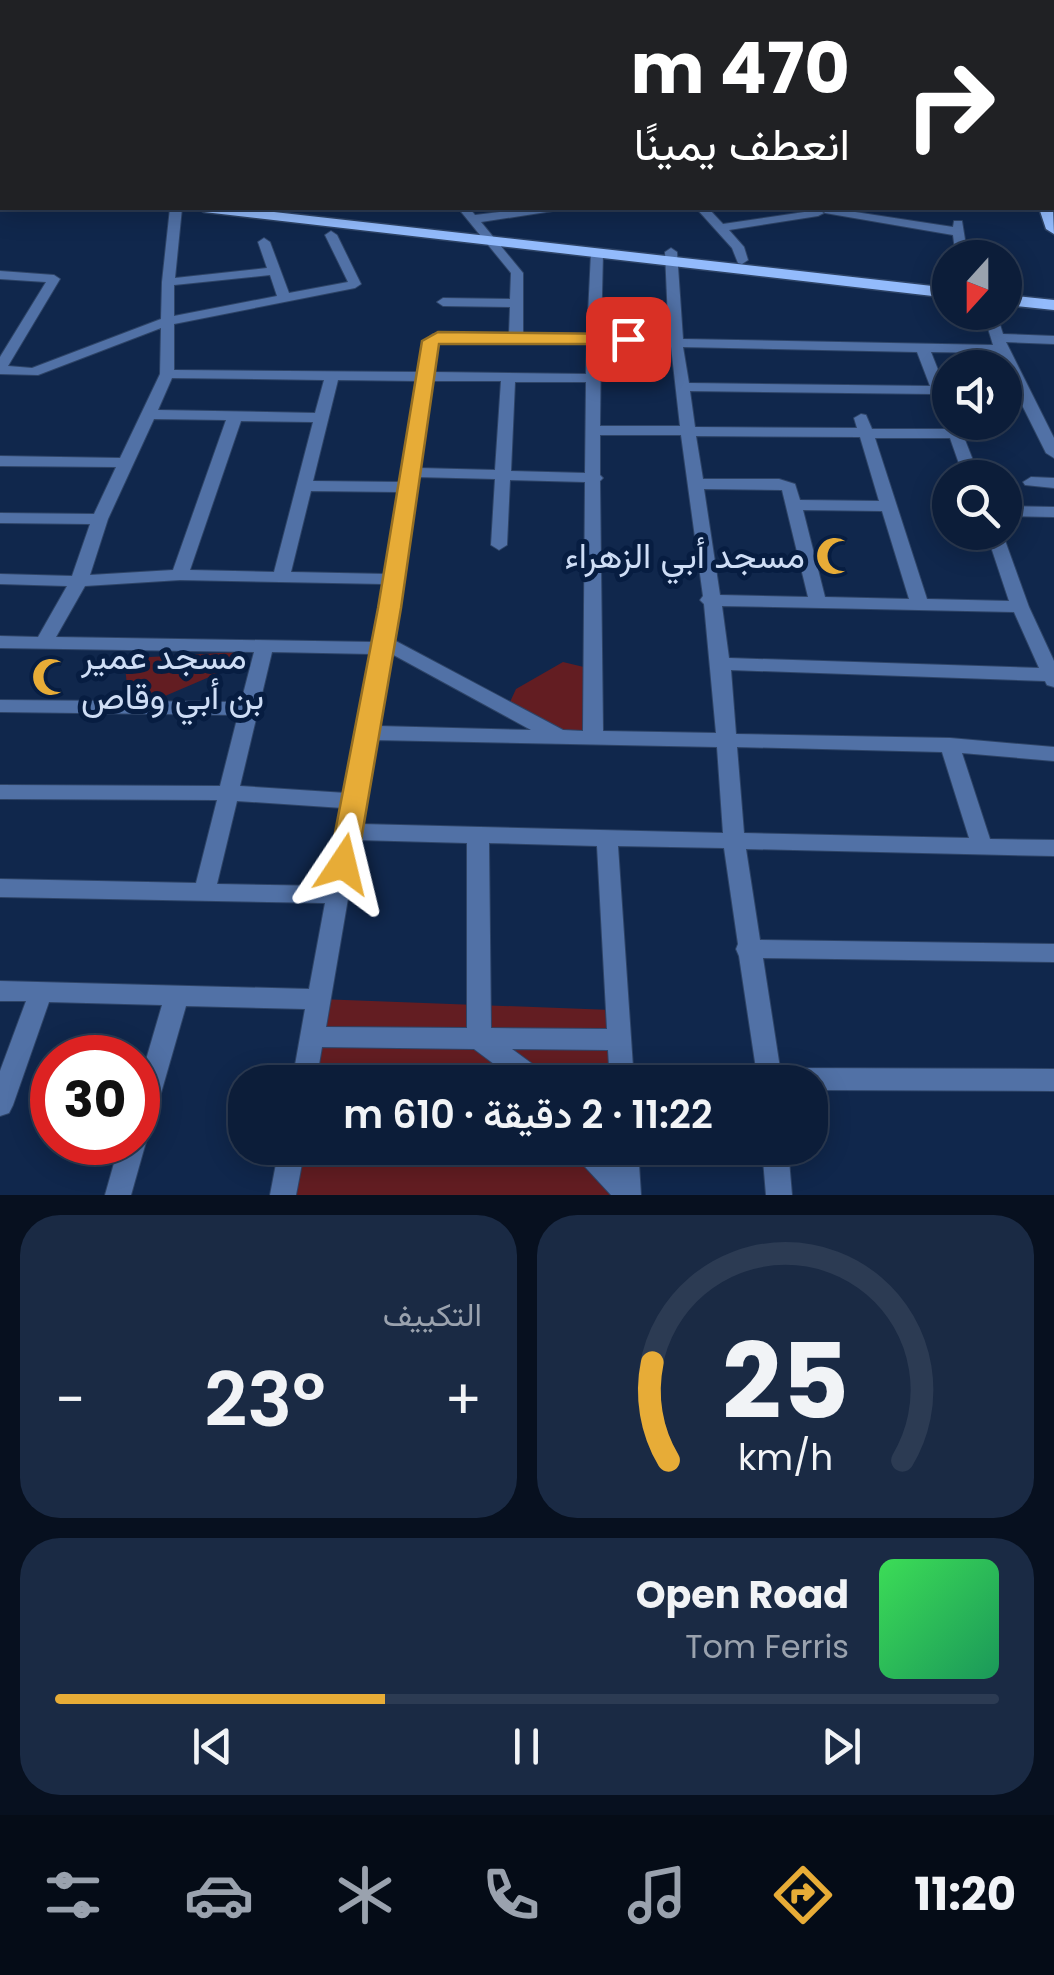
<!DOCTYPE html>
<html lang="ar">
<head>
<meta charset="utf-8">
<style>
  body { margin:0; font-family:Poppins,Vazirmatn,sans-serif; background:#1a2a44; color:#f1f3f6; direction:rtl; height:100vh; display:flex; flex-direction:column; font-size:38px; white-space:nowrap }
  * { box-sizing:border-box; margin:0 }
  p { font-size:32px; color:#9aa2ae }
  .icon { flex:none; width:55px; height:55px; fill:none; stroke:currentColor; stroke-width:2; stroke-linecap:round; stroke-linejoin:round }
  .map { position:relative; height:1195px; overflow:hidden; direction:ltr }
  .panel { display:flex; flex-direction:column; gap:20px; padding:20px; background:#07101f; flex:1 }
  .panel>* { flex:none }
  .top-card { position:absolute; left:0px; top:0px; width:1055px; height:210px; box-shadow:0 5px 25px #0003,0 0 0 2px #2c3b53; direction:rtl; background:#202124; color:#fff; overflow:hidden }
  .needle { width:65px; rotate:201deg }
  .controls { position:absolute; left:932px; top:240px; display:grid; gap:20px }
  .controls a { display:grid; place-items:center; width:90px; height:90px; border-radius:50%; background:#0c1d39; box-shadow:0 5px 25px #0003,0 0 0 2px #2c3b53; font-size:50px }
  .speed { position:absolute; left:30px; top:1035px; display:flex; gap:20px; font-size:50px; font-weight:700; text-align:center }
  .speed>* { display:grid; place-content:center; width:130px; height:130px; border-radius:50%; background:#0c1d39; box-shadow:0 5px 25px #0003,0 0 0 2px #2c3b53; line-height:1 }
  .speed .limit { border:15px solid #d22; background:#fff; color:#111 }
  .pin { position:absolute; display:grid; place-items:center; width:85px; height:85px; color:#fff; margin:-42px; border-radius:20px; box-shadow:0 5px 15px #0006 }
  .me { position:absolute; width:110px; margin:-55px; rotate:10deg; stroke-linejoin:round; filter:drop-shadow(0 0 8px #0008) }
  .turn { display:flex; align-items:center; gap:35px; height:210px; padding:0 40px; font-size:45px }
  .turn .icon { width:130px; height:130px; stroke-width:2.5 }
  .turn b { display:block; font-size:70px; line-height:85px }
  .big { font-size:75px; font-weight:600; line-height:1.1 }
  .panel .widget { flex:1; display:flex; flex-direction:column; justify-content:center; gap:15px; min-width:0; padding:0 35px; border-radius:40px; background:#1a2a44 }
  .panel .dial { align-items:center; gap:0 }
  .dial svg { height:260px; overflow:visible; fill:none; stroke:#2c3b53; stroke-width:7; stroke-linecap:round; text-anchor:middle }
  .dial text { fill:#f1f3f6; stroke:none }
  .song { display:flex; align-items:center; gap:30px }
  .cover { width:120px; height:120px; border-radius:15px; background:linear-gradient(135deg,hsl(130 70% 55%),hsl(150 70% 35%)) }
  .played { height:10px; border-radius:5px; background:linear-gradient(90deg,#e7ac37 35%,#2c3b53 35%) }
  .keys { display:flex; justify-content:space-around; direction:ltr }
  .heat { display:flex; justify-content:space-between; align-items:center; font-size:55px; direction:ltr }
  .panel .tiles { flex:1; display:grid; gap:20px; grid-template-columns:1fr 1fr }
  .widget:last-child { grid-column:span 2 }
  .trip { position:absolute; left:228px; top:1065px; width:600px; height:100px; border-radius:40px; background:#0c1d39; box-shadow:0 5px 25px #0003,0 0 0 2px #2c3b53; font-weight:600; line-height:100px; text-align:center; direction:rtl }
  .tab-bar { display:flex; height:160px; justify-content:space-around; align-items:center; background:#050c17; color:#9aa2ae }
  .tab-bar .icon { width:70px; height:70px }
  .tab-bar .current { color:#e7ac37 }
  .tab-bar b { font-size:45px; color:#f1f3f6 }
  .map>svg:first-child { display:block }
  .green { fill:#631d22 }
  .lines { fill:none; stroke-linecap:round; stroke-linejoin:round }
  .minor-casing { stroke:#2e4467; stroke-width:2 }
  .major-casing { stroke:#2e4467; stroke-width:3 }
  .minor { fill:#5171a6; fill-rule:evenodd }
  .major { fill:#93bbfc; fill-rule:evenodd }
  .route { fill:#e7ac37; stroke:#967024; stroke-width:2.5 }
  .labels { text-anchor:middle; stroke-width:10; stroke-linejoin:round; paint-order:stroke }
  .poi-label { font-size:35px; fill:#ceddf5; stroke:#071d41; text-anchor:end }
</style>
</head>
<body>
<div class="map">
<svg width="1054" height="1195" viewBox="0 0 1054 1195">
  <rect width="100%" height="100%" fill="#10274c"/>
  <path class="green" d="M238 652 246 656 242 663 158 699H144L127 686 125 666 133 658Z
    M563 662 588 668 590 730 559 735 513 710 510 702 516 689Z
    M319 999 612 1010 617 1082H304Z
    M292 1148H622L626 1195H284Z"/>
  <g class="lines">
    <g class="minor-casing">
      <path id="minor" d="M36 0H59L61 2H34Z
        M869 0H878L876 2H868Z
        M0 2H5L2 6H0Z
        M2 17V23L0 24V18Z
        M1052 39H1054V45H1052Z
        M1052 69H1054V75H1052Z
        M1052 87H1054V93H1052Z
        M170 208H182L175 278 267 268 258 242 264 238 270 242 289 293 348 282 325 235 331 231 337 235 361 284 355 288 174 324V370L419 372 424 341 433 334H509L510 307 443 306 437 302 443 298 510 299 511 273 458 208H469L475 215 532 208H559L553 211 481 222 523 273V334L587 335 591 253 597 249 603 253 601 336H620L668 320 665 252 671 248 677 252 683 339 993 345 983 312H996L1003 334 1054 336V344L1006 342 1054 438V458L1046 453 996 353 931 352 950 400V422H958L980 478H964L950 438H875L927 599 1009 601 986 532H1002L1029 607 1054 661V687L1047 685 1045 681 731 670 736 734 950 738 1054 747V761L962 753 990 839 1054 840V856L746 849 760 940 1054 944V962L763 958 780 1068 1054 1069V1091L810 1090V1082H758L739 956 736 949 738 944 724 848 618 846 634 1082H610L608 1050 512 1049 546 1074 549 1082H518L474 1049 322 1047 316 1082H292L305 1009 186 1006 151 1128 144 1137 146 1142 131 1195H105L120 1142H138V1087L162 1005 49 1002 13 1105 9 1113 0 1116V1071L26 1001H0V981L309 989 325 903 0 897V879L196 883 217 800 0 799V785L220 786 238 715 0 712V700L241 702 254 652 0 648V636L38 637 67 586 0 584V574L72 576 90 524 0 523V513L94 514 116 467 0 466V456L120 458 160 374 161 328 38 375 0 374V357L46 282 0 279V271L54 275 60 279 8 366 32 368 161 319 162 282ZM270 275 277 296 174 316V285ZM669 329 680 426H600L601 344H621ZM441 341 587 343 586 374 433 372 437 343ZM683 347 917 352 930 386 689 383ZM172 378 324 380 315 413 158 410ZM338 380 418 381 401 482 313 481ZM432 381H501L495 470 419 468ZM515 382H586L585 473 511 471ZM690 391 933 394 946 429H872L866 415 861 414 854 418 857 428 695 427ZM154 419 226 420 173 570 90 575 108 519ZM241 421 313 422 274 572 190 570ZM600 435H681L703 596 700 600 704 604 716 733 603 731 600 481 603 478 600 475ZM696 436 860 437 879 501 800 500 795 484 779 479H703ZM417 477 495 479 491 545 499 550 507 545 510 480 585 482 583 731 563 730 392 639ZM704 489 782 490 808 597 720 595ZM311 491 399 492 386 574 291 572ZM803 510 882 511 909 599 825 597ZM180 580 384 584 374 642 56 637 85 586ZM722 606 1014 612 1039 668 729 658ZM272 652 372 654 346 793 240 786ZM390 653 531 730 378 726ZM375 740 717 747 723 833 361 824ZM737 747 942 752 969 838 744 833ZM237 801 343 808 328 886 217 884ZM358 840 467 843V1028L326 1027ZM489 843 597 846 607 1029 491 1028Z
        M696 208H708L723 224 818 210 824 213 818 216 729 230 744 247 748 260 742 264 738 263 732 248Z
        M829 208 953 227 954 221H962L968 258H956L953 235 825 213 823 211Z
        M1031 477 1054 478V488L1025 485 1023 482Z
        M1005 506 1054 507V517L1005 516Z
        M279 1148H305L296 1195H270Z
        M571 1148H601L613 1160 612 1148H638L641 1195H611L575 1156Z
        M762 1148H788L792 1195H766Z"/>
    </g>
    <g class="major-casing">
      <path id="major" d="M1054 95V108L1052 109V96Z
        M2 102V110L0 111V103Z
        M0 179H2V188H0Z
        M197 208H239L950 288V298L204 212Z
        M1039 208H1053L1054 234 1046 229Z
        M1005 295 1054 300V310L1005 305Z"/>
    </g>
    <use href="#minor" class="minor"/>
    <use href="#major" class="major"/>
  </g>
  <path class="route" d="M438 332 628 334 636 339 628 344H439L401 608 357 864 353 871 343 874 333 871 329 864 378 608 422 341Z"/>
  <defs>
    <g id="mosque-bare" transform="scale(3)"><path d="M3.5-4.9A6 6 0 1 0 3.5 4.9A5 5 0 1 1 3.5-4.9Z" fill="#e7ac37" stroke="#071d41" stroke-width="2.5" paint-order="stroke"/></g>
  </defs>
  <g fill-rule="evenodd">
    <use href="#mosque-bare" x="835" y="556"/>
    <use href="#mosque-bare" x="51" y="677"/>
  </g>
  <g class="labels">
    <g class="poi-label">
      <text x="805" y="568">مسجد أبي الزهراء</text>
      <text x="81" y="669" text-anchor="start">مسجد عمير<tspan x="81" dy="40">بن أبي وقاص</tspan></text>
    </g>
  </g>
</svg>
<div class="controls">
<a><svg class="needle" viewBox="-14 -14 28 28"><path d="M0-13l5 13h-10z" fill="#e53935"/><path d="M0 13l5-13h-10z" fill="#9aa2ae"/></svg></a>
<a><svg class="icon" aria-label="sound" viewBox="0 0 24 24"><path d="M4 9h4l5-4v14l-5-4H4zM17 9q2 3 0 6"/></svg></a>
<a><svg class="icon" aria-label="search" viewBox="0 0 24 24"><circle cx="10" cy="10" r="6"/><path d="M15 15l6 6"/></svg></a>
</div>
<div class="speed"><div class="limit">30</div></div>
<div class="pin" style="left:628px;top:339px;background:#d93025"><svg class="icon" aria-label="arrive" viewBox="0 0 24 24"><path d="M6 21V4h12l-3 4 3 4H6"/></svg></div>
<svg class="me" style="left:343px;top:864px" viewBox="-20 -20 40 40"><path d="M0-17L14 15 0 8-14 15z" fill="#e7ac37" stroke="#fff" stroke-width="4"/></svg>
<div class="trip">11:22 · 2 دقيقة · 610 m</div>
<div class="top-card">
<div class="turn"><svg class="icon" aria-label="right" viewBox="0 0 24 24"><path d="M7 20v-9h11M14 6l5 5-5 5"/></svg><div><b>470 m</b>انعطف يمينًا</div></div>
</div>
</div>
<section class="panel">
<div class="tiles">
<div class="widget dial"><svg viewBox="0 0 100 80">
<path d="M14 69A42 42 0 1 1 86 69"/>
<path d="M14 69A42 42 0 0 1 9 39" stroke="#e7ac37"/>
<text x="50" y="56" font-size="32" font-weight="700">25</text>
<text x="50" y="72" font-size="11">km/h</text>
</svg></div>
<div class="widget"><p>التكييف</p>
<div class="heat"><a>−</a><b class="big">23°</b><a>+</a></div>
</div>
<div class="widget">
<div class="song"><i class="cover"></i><div><b>Open Road</b><p>Tom Ferris</p></div></div>
<div class="played"></div>
<div class="keys"><svg class="icon" aria-label="previous" viewBox="0 0 24 24"><path d="M18 5L8 12l10 7zM5 5v14"/></svg><svg class="icon" aria-label="pause" viewBox="0 0 24 24"><path d="M8 5v14M16 5v14"/></svg><svg class="icon" aria-label="next" viewBox="0 0 24 24"><path d="M6 5l10 7-10 7zM19 5v14"/></svg></div>
</div>
</div>
</section>
<nav class="tab-bar">
<b>11:20</b>
<svg class="icon current" aria-label="directions" viewBox="0 0 24 24"><path d="M12 3l9 9-9 9-9-9zM9 14v-3h6M13 9l2 2-2 2"/></svg>
<svg class="icon" aria-label="music" viewBox="0 0 24 24"><path d="M9 18V5l10-2v13"/><circle cx="6" cy="18" r="3"/><circle cx="16" cy="16" r="3"/></svg>
<svg class="icon" aria-label="phone" viewBox="0 0 24 24"><path d="M5 4h4l2 5-3 2q2 4 5 5l2-3 5 2v4C11 20 4 13 5 4z"/></svg>
<svg class="icon" aria-label="climate" viewBox="0 0 24 24"><path d="M12 3v18M4 7l16 10M4 17L20 7"/></svg>
<svg class="icon" aria-label="car" viewBox="0 0 24 24"><path d="M5 17H2v-5l4-1 3-4h7l3 4 3 1v5h-3M9 17h6M6 11h13"/><circle cx="7" cy="17" r="2"/><circle cx="17" cy="17" r="2"/></svg>
<svg class="icon" aria-label="filters" viewBox="0 0 24 24"><path d="M4 7h16M4 17h16"/><circle cx="9" cy="7" r="2"/><circle cx="15" cy="17" r="2"/></svg>
</nav>
</body>
</html>
